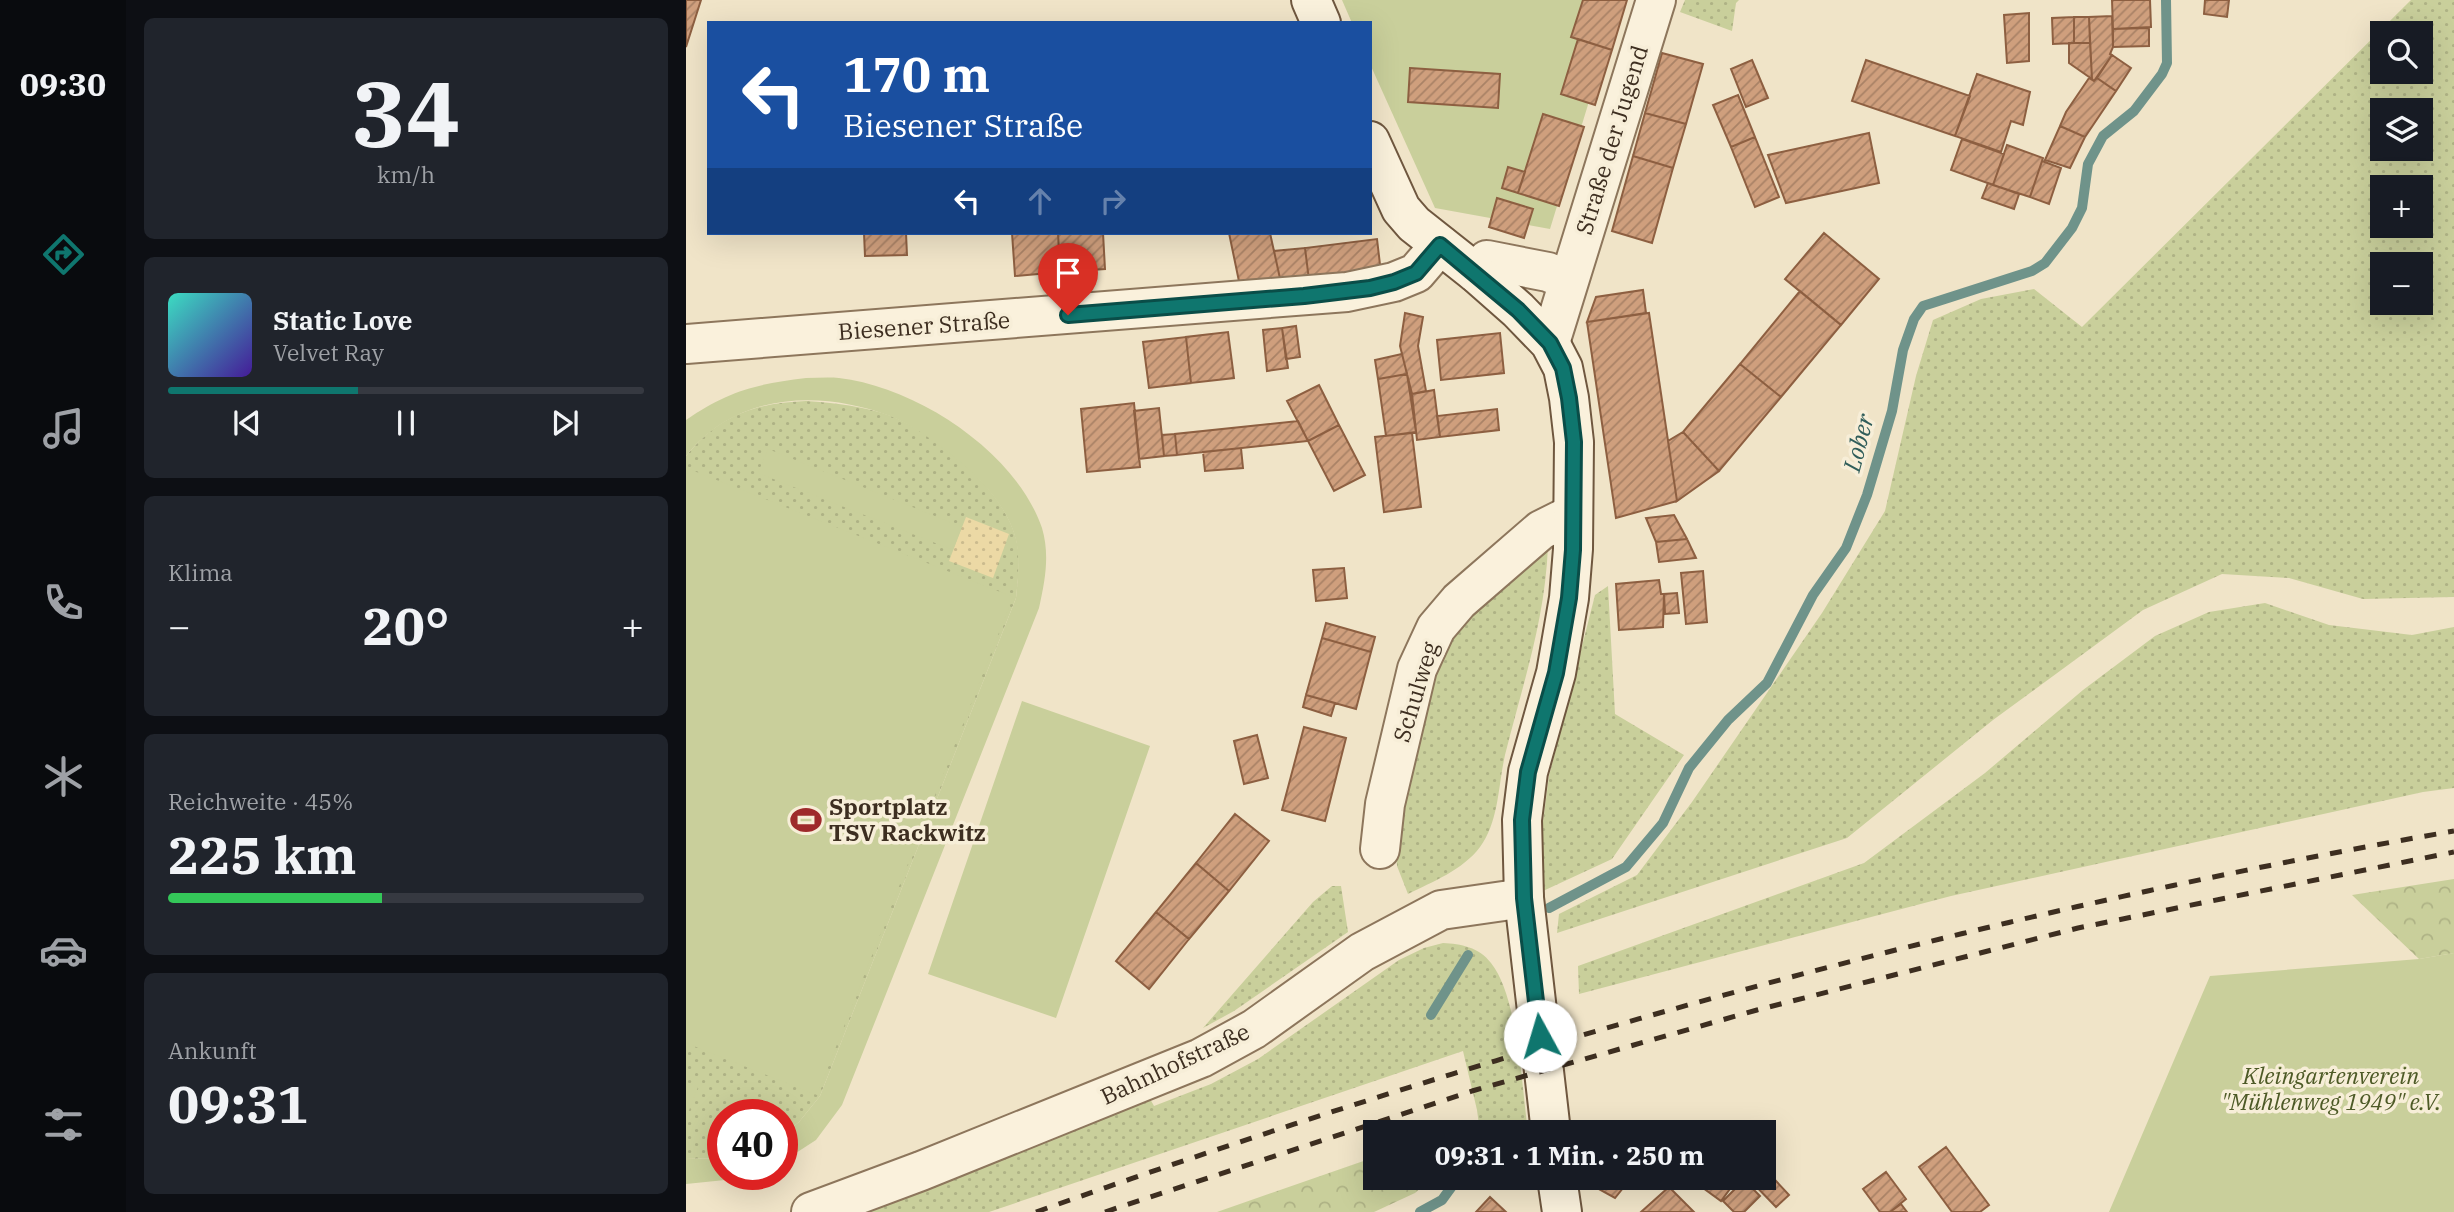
<!DOCTYPE html>
<html lang="de">
<head>
<meta charset="utf-8">
<style>
  body { margin:0; font-family:"IBM Plex Serif",serif; background:#20242c; color:#f1f3f6; height:100vh; display:flex; flex-direction:column; font-size:26px; white-space:nowrap }
  * { box-sizing:border-box; margin:0 }
  p { font-size:23px; color:#9ea1a6 }
  .icon { flex:none; width:38px; height:38px; fill:none; stroke:currentColor; stroke-width:2; stroke-linecap:round; stroke-linejoin:round }
  .map { position:relative; flex:1; overflow:hidden }
  .sheet { display:flex; flex-direction:column; gap:18px; padding:18px; background:#0d0f14; width:560px }
  .sheet>* { flex:none }
  .banner { position:absolute; left:21px; top:21px; width:665px; height:214px; border-radius:0px; box-shadow:0 7px 28px #0002; background:#1a4fa0; color:#fff; overflow:hidden }
  .fabs { position:absolute; left:1684px; top:21px; display:grid; gap:14px }
  .fabs a { display:grid; place-items:center; width:63px; height:63px; border-radius:0px; background:#171b24; box-shadow:0 7px 28px #0002; font-size:35px }
  .speed { position:absolute; left:21px; top:1099px; display:flex; gap:14px; font-size:35px; font-weight:700; text-align:center }
  .speed>* { display:grid; place-content:center; width:91px; height:91px; border-radius:50%; background:#171b24; box-shadow:0 7px 28px #0002; line-height:1 }
  .speed .limit { border:10px solid #d22; background:#fff; color:#111 }
  .pin { position:absolute; display:grid; place-items:center; width:60px; height:60px; color:#fff; margin:-72px -30px; border-radius:50% 50% 50% 0; rotate:-45deg; box-shadow:0 0 7px #0007 }
  .pin .icon { rotate:45deg }
  .me { position:absolute; width:77px; margin:-38px; rotate:354deg; stroke-linejoin:round; filter:drop-shadow(0 0 5px #0008) }
  .turn { display:flex; align-items:center; gap:24px; height:147px; padding:0 21px; font-size:32px }
  .turn .icon { width:91px; height:91px; stroke-width:2.5 }
  .turn b { display:block; font-size:49px; line-height:60px }
  .lanes { display:flex; align-items:center; height:66px; padding:0 21px; background:#0003; justify-content:center; gap:35px; direction:ltr }
  .lanes .off { opacity:.35 }
  .big { font-size:52px; font-weight:700; line-height:1.1 }
  .sheet .widget { flex:1; display:flex; flex-direction:column; justify-content:center; gap:10px; min-width:0; padding:0 24px; border-radius:10px; background:#20242c }
  .sheet .dial { align-items:center; gap:0 }
  .dial b { font-size:91px; line-height:1 }
  .song { display:flex; align-items:center; gap:21px }
  .cover { width:84px; height:84px; border-radius:10px; background:linear-gradient(135deg,hsl(170 70% 55%),hsl(260 70% 35%)) }
  .played { height:7px; border-radius:4px; background:linear-gradient(90deg,#0f766e 40%,#363941 40%) }
  .keys { display:flex; justify-content:space-around; direction:ltr }
  .heat { display:flex; justify-content:space-between; align-items:center; font-size:38px; direction:ltr }
  .charge { height:10px; border-radius:5px; background:linear-gradient(90deg,#34c759 45%,#363941 0) }
  .trip { position:absolute; left:677px; top:1120px; width:413px; height:70px; border-radius:0px; background:#171b24; box-shadow:0 7px 28px #0002; font-weight:700; line-height:70px; text-align:center }
  main { display:flex; flex:1; min-height:0 }
  .menu { display:flex; flex-direction:column; width:126px; justify-content:space-around; align-items:center; background:#090b0e; color:#9ea1a6 }
  .menu .icon { width:49px; height:49px }
  .menu .selected { color:#0f766e }
  .menu b { font-size:32px; color:#f1f3f6 }
  .map>svg:first-child { display:block }
  .grass { fill:url(#grass-dots); fill-rule:evenodd }
  .forest { fill:url(#forest-crowns) }
  .sand { fill:url(#sand-dots) }
  .green { fill:#c9cf9b }
  .lines { fill:none; stroke-linecap:round; stroke-linejoin:round }
  .stream { stroke:#6f938a; stroke-width:10 }
  .building { fill:url(#building-hatch); stroke:#8d5f41; stroke-width:2 }
  .street-casing { stroke:#8d765c; stroke-width:42 }
  .secondary-casing { stroke:#6f573f; stroke-width:42 }
  .street { stroke:#faf1dc; stroke-width:38 }
  .secondary { stroke:#faf1dc; stroke-width:38 }
  .rail { stroke:#3d2e20; stroke-width:5; stroke-dasharray:12 12; stroke-linecap:butt }
  .route-casing { stroke:#0a4d48; stroke-width:18 }
  .route { stroke:#0f766e; stroke-width:12 }
  .labels { text-anchor:middle; stroke-width:7; stroke-linejoin:round; paint-order:stroke }
  .street-label { font-size:23px; fill:#3d2e20; stroke:#f7eed8 }
  .poi-label { font-size:23px; font-weight:bold; fill:#3d2e20; stroke:#f7eed8; text-anchor:start }
  .park-label { font-size:23px; font-style:italic; fill:#4d5a26; stroke:#f7eed8 }
  .water-label { font-size:24px; font-style:italic; fill:#2f5d5a; stroke:#f7eed8 }
</style>
</head>
<body>
<main>
<nav class="menu">
<b>09:30</b>
<svg class="icon selected" aria-label="directions" viewBox="0 0 24 24"><path d="M12 3l9 9-9 9-9-9zM9 14v-3h6M13 9l2 2-2 2"/></svg>
<svg class="icon" aria-label="music" viewBox="0 0 24 24"><path d="M9 18V5l10-2v13"/><circle cx="6" cy="18" r="3"/><circle cx="16" cy="16" r="3"/></svg>
<svg class="icon" aria-label="phone" viewBox="0 0 24 24"><path d="M5 4h4l2 5-3 2q2 4 5 5l2-3 5 2v4C11 20 4 13 5 4z"/></svg>
<svg class="icon" aria-label="climate" viewBox="0 0 24 24"><path d="M12 3v18M4 7l16 10M4 17L20 7"/></svg>
<svg class="icon" aria-label="car" viewBox="0 0 24 24"><path d="M5 17H2v-5l4-1 3-4h7l3 4 3 1v5h-3M9 17h6M6 11h13"/><circle cx="7" cy="17" r="2"/><circle cx="17" cy="17" r="2"/></svg>
<svg class="icon" aria-label="filters" viewBox="0 0 24 24"><path d="M4 7h16M4 17h16"/><circle cx="9" cy="7" r="2"/><circle cx="15" cy="17" r="2"/></svg>
</nav>
<section class="sheet">
<div class="widget dial"><b>34</b><p>km/h</p></div>
<div class="widget">
<div class="song"><i class="cover"></i><div><b>Static Love</b><p>Velvet Ray</p></div></div>
<div class="played"></div>
<div class="keys"><svg class="icon" aria-label="previous" viewBox="0 0 24 24"><path d="M18 5L8 12l10 7zM5 5v14"/></svg><svg class="icon" aria-label="pause" viewBox="0 0 24 24"><path d="M8 5v14M16 5v14"/></svg><svg class="icon" aria-label="next" viewBox="0 0 24 24"><path d="M6 5l10 7-10 7zM19 5v14"/></svg></div>
</div>
<div class="widget"><p>Klima</p>
<div class="heat"><a>−</a><b class="big">20°</b><a>+</a></div>
</div>
<div class="widget"><p>Reichweite · 45%</p><b class="big">225 km</b><div class="charge"></div></div>
<div class="widget"><p>Ankunft</p><b class="big">09:31</b></div>
</section>
<div class="map">
<svg width="1768" height="1212" viewBox="0 0 1768 1212">
  <defs>
    <pattern id="grass-dots" width="8" height="8" patternUnits="userSpaceOnUse" patternTransform="scale(1.75)"><rect width="8" height="8" fill="#c9cf9b"/><path d="M2 2h.1M6 6h.1" fill="none" stroke="#aeb285" stroke-width="1.8" stroke-linecap="round"/></pattern>
    <pattern id="forest-crowns" width="20" height="18" patternUnits="userSpaceOnUse" patternTransform="scale(1.75)"><rect width="20" height="18" fill="#c9cf9b"/><path d="M2 6a3 3 0 1 1 6 0M12 15a3 3 0 1 1 6 0" fill="none" stroke="#aeb285"/></pattern>
    <pattern id="sand-dots" width="8" height="8" patternUnits="userSpaceOnUse" patternTransform="scale(1.75)"><rect width="8" height="8" fill="#ecd9a5"/><path d="M2 2h.1M6 6h.1" fill="none" stroke="#cbbb8e" stroke-width="1.8" stroke-linecap="round"/></pattern>
    <pattern id="building-hatch" width="6" height="6" patternUnits="userSpaceOnUse" patternTransform="scale(1.75)"><rect width="6" height="6" fill="#cf9f7d"/><path d="M-1 1l2-2M0 6l6-6M5 7l2-2" fill="none" stroke="#a98266"/></pattern>
  </defs>
  <rect width="100%" height="100%" fill="#f0e4c8"/>
  <path class="grass" d="M999 0H1053L1050 3 1046 31 994 12Z
    M1725 0H1768V597L1677 599 1603 578 1536 574 1457 610 1307 720 1161 838 871 933 873 914 951 875 1006 802 1136 613 1199 511 1230 376 1247 320 1295 299 1348 289 1396 327ZM1734 33V72H1696V33ZM1734 110V149H1696V110ZM1734 187V226H1696V187ZM1734 264V303H1696V264Z
    M120 401C149 403 178 406 205 416 252 435 317 488 330 539 335 558 332 578 330 598L134 1096 113 1122 96 1135V1115H37V1158L0 1159V456C33 415 69 403 120 401Z
    M862 546C859 621 837 683 819 755 812 786 813 821 794 847 777 870 746 882 722 894L711 866 710 845 713 806 759 637Z
    M922 586 929 714 998 755 926 859 857 891 854 845 863 776 909 595Z
    M1579 603 1643 625 1726 635 1768 627V788L1737 792 1265 896 893 994 892 966 1178 863 1299 773 1397 690 1469 636 1523 612Z
    M646 886H655L662 932 548 1011 517 1028 627 902Z
    M757 943C775 944 793 947 805 963 832 996 836 1089 842 1132H794L791 1110 777 1051 303 1212H175L463 1097 468 1106 525 1084 572 1059 713 960 738 948Z"/>
  <path class="forest" d="M1768 879V953L1733 959 1666 895Z
    M689 1157 690 1178H746L729 1193 688 1212H531Z"/>
  <path class="sand" d="M280 517 323 534 307 578 263 561Z"/>
  <path class="green" d="M656 0H934L864 229 749 208 684 64V23H666Z
    M120 378C131 378 142 377 153 378 231 387 330 452 356 528 364 555 359 581 353 608L156 1105 130 1140 96 1162V1135L113 1122 134 1096 330 598C332 578 334 559 330 540 322 507 293 476 267 456 248 441 227 425 204 416 133 389 50 393 0 456V420C42 391 70 384 120 378Z
    M82 449 276 527 267 550 72 473Z
    M3 469 327 597 131 1095 0 1043V476Z
    M336 701 464 746 370 1018 242 974Z
    M1768 953V1212H1423L1524 976 1733 959Z
    M0 1082 12 1087 0 1118Z
    M37 1158V1174H64L39 1180 0 1184V1159Z"/>
  <g class="lines">
    <path class="stream" d="M863 908 940 867 977 823 1003 768 1042 720 1081 683 1127 595 1160 548 1181 495 1206 411 1217 350 1228 319 1237 306 1346 271 1359 263 1386 228 1396 208 1402 164 1417 136 1448 111 1476 74 1481 63 1480 0
      M745 1015 782 955
      M734 1212 756 1200 772 1178"/>
  </g>
  <path class="building" d="M0 0H15L0 47Z
    M897 0H941L926 50 885 37Z
    M1426 0H1464L1465 27 1427 29Z
    M1519 0H1543L1541 17 1518 14Z
    M1343 13V61L1321 63 1318 15Z
    M1426 16 1427 47 1424 54 1426 55 1408 81 1406 79 1403 17Z
    M1388 17V43L1367 44 1366 18Z
    M1388 17H1403L1404 43H1388Z
    M1463 28V46L1427 47V29Z
    M892 39 926 50 909 105 875 94Z
    M1383 43H1404L1406 79 1383 63Z
    M976 53 1017 64 1000 124 959 113Z
    M1426 55 1445 68 1430 91 1411 78Z
    M1066 60 1082 98 1060 107 1045 69Z
    M1180 60 1284 96 1269 136 1166 101Z
    M724 68 814 74 812 108 722 102Z
    M1291 74 1344 92 1337 125 1325 121 1315 152 1269 136Z
    M1403 78 1408 81 1411 78 1430 91 1399 137 1374 126 1380 112Z
    M1052 95 1069 137 1045 147 1027 105Z
    M959 113 1000 124 987 168 947 156Z
    M857 114 898 127 873 206 832 193Z
    M1374 126 1399 137 1384 168 1359 160Z
    M1183 133 1193 183 1100 203 1082 155Z
    M1069 137 1093 197 1069 207 1045 147Z
    M1276 139 1318 154 1307 185 1265 170Z
    M1321 145 1357 158 1344 197 1307 185Z
    M947 156 987 168 966 243 926 231Z
    M1356 161 1375 168 1363 204 1344 197Z
    M822 167 839 172 832 193 816 188Z
    M1302 183 1333 194 1328 209 1296 198Z
    M811 198 847 209 838 238 803 227Z
    M178 233H220L221 255 179 256Z
    M326 233H372L374 272 329 276Z
    M372 233H417L419 269 374 272Z
    M543 233H584L595 283 555 291Z
    M1138 233 1193 279 1155 325 1099 279Z
    M691 239 695 273 623 280 619 248Z
    M619 248 623 280 595 283 588 251Z
    M957 290 960 313 901 322 910 297Z
    M1114 291 1155 325 1095 397 1054 364Z
    M719 313 737 317 732 346 740 391 726 394 714 346Z
    M963 313 991 501 930 518 901 322Z
    M610 326 614 357 600 359 596 328Z
    M596 328 602 368 581 371 577 330Z
    M542 332 548 378 505 383 500 337Z
    M814 333 818 373 755 380 751 340Z
    M500 337 505 383 463 388 457 342Z
    M716 354 721 374 692 379 689 360Z
    M1054 364 1095 397 1033 471 997 432Z
    M721 374 730 432 700 436 692 379Z
    M633 385 653 425 622 441 601 401Z
    M748 390 754 437 731 440 726 394Z
    M448 403 454 467 401 472 395 409Z
    M473 408 478 456 453 459 448 411Z
    M811 409 813 430 754 437 751 416Z
    M612 421 622 441 491 455 489 434Z
    M653 425 679 475 648 491 622 441Z
    M997 432 1033 471 991 501 982 441Z
    M726 433 735 507 698 512 689 437Z
    M489 434 491 455 478 456 476 435Z
    M555 448 557 468 519 471 517 452Z
    M988 515 1001 539 970 542 960 518Z
    M1001 539 1010 558 973 562 970 542Z
    M658 568 661 598 630 601 627 570Z
    M1017 571 1021 622 1000 624 995 573Z
    M973 580 975 594H978L977 627 933 630 930 584Z
    M991 593 993 613 979 614 978 594Z
    M640 623 689 637 685 652 636 638Z
    M636 638 685 652 670 709 620 695Z
    M620 695 649 703 645 716 617 707Z
    M618 727 660 738 639 821 596 810Z
    M571 735 582 778 558 784 548 741Z
    M549 814 583 841 543 891 510 863Z
    M510 863 543 891 503 939 470 912Z
    M470 912 503 939 463 989 430 961Z
    M1260 1147 1303 1205 1294 1212H1266L1233 1167Z
    M1078 1168 1103 1195 1090 1207 1062 1178H1078Z
    M1200 1172 1220 1199 1204 1212H1194L1177 1189Z
    M916 1178H945L929 1198 909 1187Z
    M1019 1178H1052L1035 1201 1013 1185Z
    M1058 1180 1074 1196 1058 1212H1048L1037 1201Z
    M983 1187 1008 1212H955Z
    M804 1197 820 1212H790Z
    M1215 1204 1221 1212H1204Z"/>
  <g class="lines">
    <g class="street-casing">
      <path id="street" d="M790 273 801 260 862 272 883 281
        M864 343 970 0
        M0 344 661 292 708 282 730 273 754 245
        M694 849 699 804 731 669 750 628 773 601 855 530 887 514
        M125 1212 235 1171 515 1058 568 1029 676 952 755 910 838 898"/>
    </g>
    <g class="secondary-casing">
      <path id="secondary" d="M625 0 635 23
        M684 141 715 209 728 224 790 273 832 310 864 343 877 368 883 398 888 442 887 549 883 598 870 673 842 772 836 820 838 898 865 1132
        M871 1178 876 1212"/>
    </g>
    <use href="#street" class="street"/>
    <use href="#secondary" class="secondary"/>
    <path class="rail" d="M350 1212C812 1048 1285 915 1768 831
      M419 1212 786 1091 1071 1010 1392 928 1768 852"/>
  </g>
  <g class="lines">
    <g class="route-casing">
      <path id="route" d="M382 315 618 296 684 288 708 282 730 273 754 245 832 310 864 343 877 368 883 398 888 442 887 550 883 598 870 673 842 772 836 820 838 898 854 1036"/>
    </g>
    <use href="#route" class="route"/>
  </g>
  <defs>
    <g id="stadium-bare" transform="scale(2.415)"><path d="M0-5a6.5 5 0 1 0 0 10a6.5 5 0 1 0 0-10ZM-3.5-1.8h7v3.6h-7Z" fill="#9e2a2b" stroke="#f7eed8" stroke-width="2.5" paint-order="stroke"/></g>
  </defs>
  <g fill-rule="evenodd">
    <use href="#stadium-bare" x="120" y="820"/>
  </g>
  <g class="labels">
    <g class="street-label">
      <text transform="translate(926 140) rotate(-73)" y="8">Straße der Jugend</text>
      <text transform="translate(238 326) rotate(-4)" y="8">Biesener Straße</text>
      <text transform="translate(730 692) rotate(-73)" y="8">Schulweg</text>
      <text transform="translate(489 1064) rotate(-25)" y="8">Bahnhofstraße</text>
    </g>
    <g class="poi-label">
      <text x="143" y="815">Sportplatz<tspan x="143" dy="26">TSV Rackwitz</tspan></text>
    </g>
    <g class="park-label">
      <text x="1645" y="1084">Kleingartenverein<tspan x="1645" dy="26">"Mühlenweg 1949" e.V.</tspan></text>
    </g>
    <g class="water-label">
      <text transform="translate(1173 443) rotate(-75)" y="8">Lober</text>
    </g>
  </g>
</svg>
<div class="fabs">
<a><svg class="icon" aria-label="search" viewBox="0 0 24 24"><circle cx="10" cy="10" r="6"/><path d="M15 15l6 6"/></svg></a>
<a><svg class="icon" aria-label="layers" viewBox="0 0 24 24"><path d="M12 4l9 5-9 5-9-5zM3 14l9 5 9-5"/></svg></a>
<a>+</a>
<a>−</a>
</div>
<div class="speed"><div class="limit">40</div></div>
<div class="pin" style="left:382px;top:315px;background:#d93025"><svg class="icon" aria-label="arrive" viewBox="0 0 24 24"><path d="M6 21V4h12l-3 4 3 4H6"/></svg></div>
<svg class="me" style="left:854px;top:1036px" viewBox="-20 -20 40 40"><circle r="19" fill="#fff"/><path d="M0-13L10 11 0 6-10 11z" fill="#0f766e"/></svg>
<div class="trip">09:31 · 1 Min. · 250 m</div>
<div class="banner">
<div class="turn"><svg class="icon" aria-label="left" viewBox="0 0 24 24"><path d="M17 20v-9H6M10 6l-5 5 5 5"/></svg><div><b>170 m</b>Biesener Straße</div></div>
<div class="lanes"><svg class="icon" aria-label="left" viewBox="0 0 24 24"><path d="M17 20v-9H6M10 6l-5 5 5 5"/></svg><svg class="icon off" aria-label="ahead" viewBox="0 0 24 24"><path d="M12 20V5M6 11l6-6 6 6"/></svg><svg class="icon off" aria-label="right" viewBox="0 0 24 24"><path d="M7 20v-9h11M14 6l5 5-5 5"/></svg></div>
</div>
</div>
</main>
</body>
</html>
